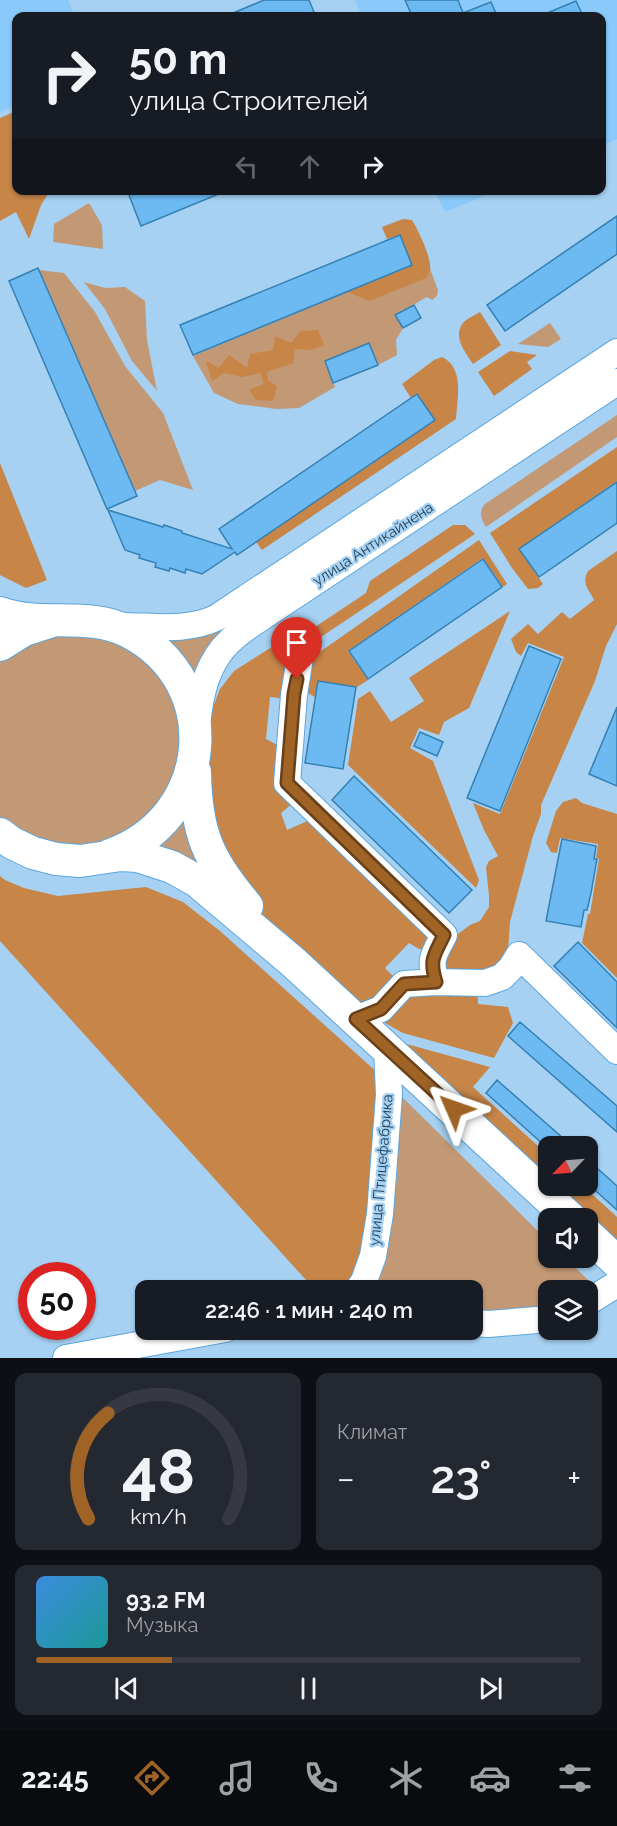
<!DOCTYPE html>
<html lang="ru">
<head>
<meta charset="utf-8">
<style>
  body { margin:0; font-family:Raleway,sans-serif; background:#242831; color:#f1f3f6; height:100vh; display:flex; flex-direction:column; font-size:22px; white-space:nowrap }
  * { box-sizing:border-box; margin:0 }
  p { font-size:20px; color:#9ea1a6 }
  .icon { flex:none; width:33px; height:33px; fill:none; stroke:currentColor; stroke-width:2; stroke-linecap:round; stroke-linejoin:round }
  .map { position:relative; height:1358px; overflow:hidden }
  .drawer { display:flex; flex-direction:column; gap:15px; padding:15px; background:#0d0f14; flex:1 }
  .drawer>* { flex:none }
  .hud { position:absolute; left:12px; top:12px; width:594px; height:183px; border-radius:12px; box-shadow:0 2px 4px #0004; background:#171b24; color:#f1f3f6; overflow:hidden }
  .needle { width:39px; rotate:245deg }
  .tools { position:absolute; left:538px; top:1136px; display:grid; gap:12px }
  .tools a { display:grid; place-items:center; width:60px; height:60px; border-radius:12px; background:#171b24; box-shadow:0 2px 4px #0004; font-size:30px }
  .speed { position:absolute; left:18px; top:1262px; display:flex; gap:12px; font-size:30px; font-weight:700; text-align:center }
  .speed>* { display:grid; place-content:center; width:78px; height:78px; border-radius:50%; background:#171b24; box-shadow:0 2px 4px #0004; line-height:1 }
  .speed .limit { border:9px solid #d22; background:#fff; color:#111 }
  .pin { position:absolute; display:grid; place-items:center; width:51px; height:51px; color:#fff; margin:-62px -26px; border-radius:50% 50% 50% 0; rotate:-45deg; box-shadow:0 0 6px #0007 }
  .pin .icon { rotate:45deg }
  .me { position:absolute; width:66px; margin:-33px; rotate:313deg; stroke-linejoin:round; filter:drop-shadow(0 0 4px #0008) }
  .turn { display:flex; align-items:center; gap:21px; height:126px; padding:0 18px; font-size:27px }
  .turn .icon { width:78px; height:78px; stroke-width:2.5 }
  .turn b { display:block; font-size:42px; line-height:51px }
  .lanes { display:flex; align-items:center; height:57px; padding:0 18px; background:#0003; justify-content:center; gap:30px; direction:ltr }
  .lanes .off { opacity:.35 }
  .big { font-size:45px; font-weight:600; line-height:1.1 }
  .drawer .widget { flex:1; display:flex; flex-direction:column; justify-content:center; gap:9px; min-width:0; padding:0 21px; border-radius:12px; background:#242831 }
  .drawer .dial { align-items:center; gap:0 }
  .dial svg { height:156px; overflow:visible; fill:none; stroke:#363941; stroke-width:7; stroke-linecap:round; text-anchor:middle }
  .dial text { fill:#f1f3f6; stroke:none }
  .song { display:flex; align-items:center; gap:18px }
  .cover { width:72px; height:72px; border-radius:9px; background:linear-gradient(135deg,hsl(210 70% 55%),hsl(180 70% 35%)) }
  .played { height:6px; border-radius:3px; background:linear-gradient(90deg,#a06326 25%,#363941 25%) }
  .keys { display:flex; justify-content:space-around; direction:ltr }
  .heat { display:flex; justify-content:space-between; align-items:center; font-size:33px; direction:ltr }
  .drawer .tiles { flex:1; display:grid; gap:15px; grid-template-columns:1fr 1fr }
  .widget:last-child { grid-column:span 2 }
  .trip { position:absolute; left:135px; top:1280px; width:348px; height:60px; border-radius:12px; background:#171b24; box-shadow:0 2px 4px #0004; font-weight:600; line-height:60px; text-align:center }
  .menu { display:flex; height:96px; justify-content:space-around; align-items:center; background:#090b0e; color:#9ea1a6 }
  .menu .icon { width:42px; height:42px }
  .menu .active { color:#a06326 }
  .menu b { font-size:27px; color:#f1f3f6 }
  .map>svg:first-child { display:block }
  .built { fill:#8acafa }
  .green { fill:#c39874 }
  .forest { fill:#c78548 }
  .building { fill:#6dbaf2; stroke:#3480b3; stroke-width:1.5 }
  .lines { fill:none; stroke-linecap:round; stroke-linejoin:round }
  .minor-casing { stroke:#5ca6dc; stroke-width:28 }
  .major-casing { stroke:#5ca6dc; stroke-width:34 }
  .minor { stroke:#fff; stroke-width:26 }
  .major { stroke:#fff; stroke-width:32 }
  .route-casing { stroke:#684019; stroke-width:15 }
  .route { stroke:#a06326; stroke-width:10 }
  .labels { text-anchor:middle; stroke-width:4.5; stroke-linejoin:round; paint-order:stroke }
  .street-label { font-size:15px; fill:#1f3f55; stroke:#a6d1f2 }
</style>
</head>
<body>
<div class="map">
<svg width="617" height="1358" viewBox="0 0 617 1358">
  <rect width="100%" height="100%" fill="#a6d1f2"/>
  <path class="built" d="M0 0H68L75 16H16V105L0 112Z
    M355 0H617V139L602 146V16H362Z
    M435 191H496L445 212Z"/>
  <path class="green" d="M89 203 102 225 103 249 53 242 54 224Z
    M412 265 430 269 438 290 437 296 432 300 427 297 395 315 403 328 396 340 397 355 378 365 369 343 325 361 335 387 299 408 276 409 238 404 214 393 193 356Z
    M39 270 64 273 95 312 125 366 163 413 193 490 160 480 135 491Z
    M84 282 105 288 125 287 145 301 147 340 157 391 132 361 105 309Z
    M550 323 561 339 548 347 518 344Z
    M617 415V437L486 527C481 519 478 512 485 504Z
    M255 610C222 632 201 642 191 683L160 640H183L202 635Z
    M46 633 112 636 164 674 187 736 158 817 80 854 0 825V659Z
    M185 800 220 878 144 845Z
    M399 1094 549 1242V1257H565L597 1289 549 1290V1314L473 1318 472 1290H366L387 1235 397 1177Z"/>
  <path class="forest" d="M16 111V190L50 191 41 205 29 239 16 212 0 221V118Z
    M403 219 412 220C418 230 432 258 430 270 429 273 427 276 426 278L369 301 348 292 412 266 400 235 387 239 382 227Z
    M480 312 501 345 473 364C466 353 452 337 463 323 466 319 475 315 480 312Z
    M318 330 324 345 312 350 295 349 293 363 267 372 268 380 277 386 273 401 256 400 249 390 264 384 260 373 242 377 224 373 212 381 206 361 219 368 229 355 247 368 250 354 273 350 275 336 291 343 301 331Z
    M510 351 537 355 527 362 532 369 494 396 478 372Z
    M442 357C465 368 457 399 456 419L262 550 256 542 435 420 417 394 411 398 402 384 434 360Z
    M617 447V481L519 549 543 584 538 588 528 589 512 568 490 533Z
    M0 463 47 580 26 588 0 575Z
    M453 525H465L475 534 309 645 293 661 286 699 270 697 266 739 279 746 293 803 281 813 287 830 312 819 432 938 426 949H419L409 943 385 968 397 980 384 998 357 1004 242 899 205 816 210 772V715L220 689 234 671 297 631H309L366 593 370 581Z
    M479 540 507 584 503 587 483 558 348 651 368 680 357 687 318 681 315 697 299 688 307 661Z
    M617 551V624L606 646 595 681 541 805V814L533 836 510 922 508 951 503 960 492 971 451 976 441 965 446 943 470 925 480 921 489 907V896L486 867 489 861 498 856 484 830 473 803 500 814 564 657 528 643 521 656 516 652 511 639 528 624 538 634 562 612 570 619 594 600C589 590 581 583 588 571Z
    M510 611 469 708 444 722 439 735 419 728 410 748 433 761 479 880 476 888 348 765 358 699 370 691 391 722 424 701 409 678Z
    M576 798 582 803 617 814V978L582 943 588 914H590L599 859 596 857 598 844 560 838 557 853 551 852 546 843 556 811 563 802Z
    M0 876 5 880 24 888 58 896 146 887 183 902 220 931 379 1074 369 1233 352 1280 341 1290H315L0 941Z
    M477 989 478 1004 508 1007 513 1023 494 1058 403 1033 385 1023 406 993Z
    M403 1043 490 1067 473 1087 549 1156V1185H582L617 1217V1240L575 1203H567L490 1139 477 1118 399 1050Z"/>
  <path class="building" d="M264 0H309L314 12 304 16H226Z
    M405 0H458L463 13 491 2 497 16H412Z
    M576 1 583 16H540Z
    M127 190H226V191L141 226Z
    M617 216V254L505 331 487 305Z
    M400 235 412 265 193 355 180 325Z
    M38 268 137 496 107 509 9 281Z
    M414 305 421 318 403 328 395 315Z
    M369 343 378 365 333 383 325 361Z
    M417 394 435 420 237 555 235 552 202 574 186 569 185 573 170 568 169 571 155 567 156 563 139 558 140 555 125 550 108 510 163 527 164 525 182 531V533L232 549 219 529Z
    M617 482V523L539 577 519 549Z
    M483 559 502 587 368 679 349 651Z
    M529 646 561 659 500 811 467 798Z
    M318 681 356 687 343 769 305 763Z
    M617 707V786L589 774Z
    M420 732 443 742 437 756 414 746Z
    M354 776 472 890 449 913 332 800Z
    M562 839 596 846 594 859H597L591 893 587 910H584L581 927 546 921Z
    M578 942 617 982V1028L554 966Z
    M520 1022 617 1106V1132L508 1036Z
    M497 1080 572 1146H545L486 1093Z
    M588 1160 617 1186V1210L588 1184Z"/>
  <g class="lines">
    <g class="minor-casing">
      <path id="minor" d="M115 626C150 625 183 633 216 618L617 352
        M299 664 294 695 287 783 444 935C433 956 429 959 436 982
        M197 728C199 698 207 662 230 641 241 630 255 622 268 613L617 382
        M356 1019 381 1009 404 984 436 982 485 983 502 977 511 968 519 955 617 1051
        M358 1290 364 1281 373 1256 380 1214 389 1095 387 1047
        M588 1302 617 1284
        M472 1323 488 1324 549 1319
        M66 1358 225 1329"/>
    </g>
    <g class="major-casing">
      <path id="major" d="M0 613C42 628 88 611 129 632 227 683 213 819 110 855
        M0 645 24 630 49 622
        M195 772C196 833 208 860 247 906
        M0 834 12 843 33 853 56 859 80 861 121 855 138 856 172 867 197 881 293 962 570 1218
        M588 1235 617 1262"/>
    </g>
    <use href="#minor" class="minor"/>
    <use href="#major" class="major"/>
  </g>
  <g class="lines">
    <g class="route-casing">
      <path id="route" d="M297 679 294 694 287 783 444 935C434 956 429 959 436 982L404 984 381 1009 356 1019 454 1109"/>
    </g>
    <use href="#route" class="route"/>
  </g>
  <g class="labels">
    <g class="street-label">
      <text transform="translate(373 544) rotate(-33)" y="5">улица Антикайнена</text>
      <text transform="translate(381 1170) rotate(-85)" y="5">улица Птицефабрика</text>
    </g>
  </g>
</svg>
<div class="tools">
<a><svg class="needle" viewBox="-14 -14 28 28"><path d="M0-13l5 13h-10z" fill="#e53935"/><path d="M0 13l5-13h-10z" fill="#9ea1a6"/></svg></a>
<a><svg class="icon" aria-label="sound" viewBox="0 0 24 24"><path d="M4 9h4l5-4v14l-5-4H4zM17 9q2 3 0 6"/></svg></a>
<a><svg class="icon" aria-label="layers" viewBox="0 0 24 24"><path d="M12 4l9 5-9 5-9-5zM3 14l9 5 9-5"/></svg></a>
</div>
<div class="speed"><div class="limit">50</div></div>
<div class="pin" style="left:297px;top:679px;background:#d93025"><svg class="icon" aria-label="arrive" viewBox="0 0 24 24"><path d="M6 21V4h12l-3 4 3 4H6"/></svg></div>
<svg class="me" style="left:454px;top:1109px" viewBox="-20 -20 40 40"><path d="M0-17L14 15 0 8-14 15z" fill="#a06326" stroke="#fff" stroke-width="4"/></svg>
<div class="trip">22:46 · 1 мин · 240 m</div>
<div class="hud">
<div class="turn"><svg class="icon" aria-label="right" viewBox="0 0 24 24"><path d="M7 20v-9h11M14 6l5 5-5 5"/></svg><div><b>50 m</b>улица Строителей</div></div>
<div class="lanes"><svg class="icon off" aria-label="left" viewBox="0 0 24 24"><path d="M17 20v-9H6M10 6l-5 5 5 5"/></svg><svg class="icon off" aria-label="ahead" viewBox="0 0 24 24"><path d="M12 20V5M6 11l6-6 6 6"/></svg><svg class="icon" aria-label="right" viewBox="0 0 24 24"><path d="M7 20v-9h11M14 6l5 5-5 5"/></svg></div>
</div>
</div>
<section class="drawer">
<div class="tiles">
<div class="widget dial"><svg viewBox="0 0 100 80">
<path d="M14 69A42 42 0 1 1 86 69"/>
<path d="M14 69A42 42 0 0 1 24 15" stroke="#a06326"/>
<text x="50" y="56" font-size="32" font-weight="700">48</text>
<text x="50" y="72" font-size="11">km/h</text>
</svg></div>
<div class="widget"><p>Климат</p>
<div class="heat"><a>−</a><b class="big">23°</b><a>+</a></div>
</div>
<div class="widget">
<div class="song"><i class="cover"></i><div><b>93.2 FM</b><p>Музыка</p></div></div>
<div class="played"></div>
<div class="keys"><svg class="icon" aria-label="previous" viewBox="0 0 24 24"><path d="M18 5L8 12l10 7zM5 5v14"/></svg><svg class="icon" aria-label="pause" viewBox="0 0 24 24"><path d="M8 5v14M16 5v14"/></svg><svg class="icon" aria-label="next" viewBox="0 0 24 24"><path d="M6 5l10 7-10 7zM19 5v14"/></svg></div>
</div>
</div>
</section>
<nav class="menu">
<b>22:45</b>
<svg class="icon active" aria-label="directions" viewBox="0 0 24 24"><path d="M12 3l9 9-9 9-9-9zM9 14v-3h6M13 9l2 2-2 2"/></svg>
<svg class="icon" aria-label="music" viewBox="0 0 24 24"><path d="M9 18V5l10-2v13"/><circle cx="6" cy="18" r="3"/><circle cx="16" cy="16" r="3"/></svg>
<svg class="icon" aria-label="phone" viewBox="0 0 24 24"><path d="M5 4h4l2 5-3 2q2 4 5 5l2-3 5 2v4C11 20 4 13 5 4z"/></svg>
<svg class="icon" aria-label="climate" viewBox="0 0 24 24"><path d="M12 3v18M4 7l16 10M4 17L20 7"/></svg>
<svg class="icon" aria-label="car" viewBox="0 0 24 24"><path d="M5 17H2v-5l4-1 3-4h7l3 4 3 1v5h-3M9 17h6M6 11h13"/><circle cx="7" cy="17" r="2"/><circle cx="17" cy="17" r="2"/></svg>
<svg class="icon" aria-label="filters" viewBox="0 0 24 24"><path d="M4 7h16M4 17h16"/><circle cx="9" cy="7" r="2"/><circle cx="15" cy="17" r="2"/></svg>
</nav>
</body>
</html>
